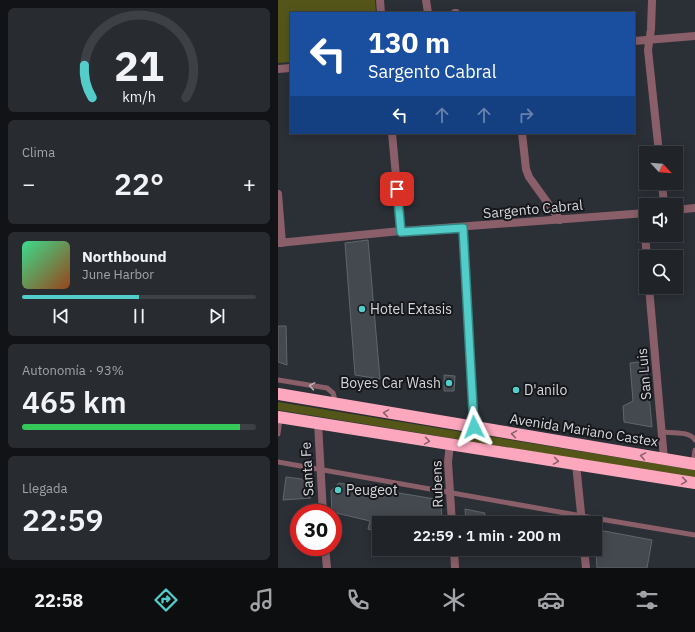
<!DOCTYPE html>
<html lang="es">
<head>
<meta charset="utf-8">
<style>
  body { margin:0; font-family:"IBM Plex Sans",sans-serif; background:#282b30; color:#f1f3f6; height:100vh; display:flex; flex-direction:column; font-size:15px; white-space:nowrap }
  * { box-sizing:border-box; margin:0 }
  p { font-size:13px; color:#a2a4a8 }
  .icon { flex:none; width:22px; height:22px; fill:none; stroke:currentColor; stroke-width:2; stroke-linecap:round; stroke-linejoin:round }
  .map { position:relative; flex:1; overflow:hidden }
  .details { display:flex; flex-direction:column; gap:8px; padding:8px; background:#121316; width:278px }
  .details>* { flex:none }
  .guide { position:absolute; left:12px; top:12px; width:345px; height:122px; border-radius:0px; box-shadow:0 2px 10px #0003,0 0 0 1px #3d4045; background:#1a4fa0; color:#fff; overflow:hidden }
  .needle { width:26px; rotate:116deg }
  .buttons { position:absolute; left:361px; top:146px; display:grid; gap:8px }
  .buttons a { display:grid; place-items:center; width:44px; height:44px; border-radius:0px; background:#202328; box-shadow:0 2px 10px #0003,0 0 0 1px #3d4045; font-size:20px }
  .speed { position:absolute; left:12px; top:504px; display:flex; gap:8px; font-size:20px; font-weight:700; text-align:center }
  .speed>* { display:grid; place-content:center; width:52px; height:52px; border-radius:50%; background:#202328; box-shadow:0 2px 10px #0003,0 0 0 1px #3d4045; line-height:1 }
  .speed .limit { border:6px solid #d22; background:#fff; color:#111 }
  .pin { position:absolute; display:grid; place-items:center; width:34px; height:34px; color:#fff; margin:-17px; border-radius:8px; box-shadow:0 2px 6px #0006 }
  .me { position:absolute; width:44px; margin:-22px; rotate:357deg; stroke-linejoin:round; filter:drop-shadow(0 0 3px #0008) }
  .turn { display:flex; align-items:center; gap:14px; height:84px; padding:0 12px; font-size:18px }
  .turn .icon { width:52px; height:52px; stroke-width:2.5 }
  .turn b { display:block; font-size:28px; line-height:34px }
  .lanes { display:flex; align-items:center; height:38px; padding:0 12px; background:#0003; justify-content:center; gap:20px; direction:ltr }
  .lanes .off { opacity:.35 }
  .big { font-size:30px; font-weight:600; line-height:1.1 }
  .details .widget { flex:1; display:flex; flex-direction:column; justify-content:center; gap:6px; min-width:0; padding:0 14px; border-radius:6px; background:#282b30 }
  .details .dial { align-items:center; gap:0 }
  .dial svg { height:104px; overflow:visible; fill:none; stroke:#3d4045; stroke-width:7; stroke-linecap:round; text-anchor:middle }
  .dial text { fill:#f1f3f6; stroke:none }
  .song { display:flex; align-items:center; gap:12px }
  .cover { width:48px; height:48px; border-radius:6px; background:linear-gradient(135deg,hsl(150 70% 55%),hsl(20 70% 35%)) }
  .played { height:4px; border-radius:2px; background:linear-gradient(90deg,#53cdca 50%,#3d4045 50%) }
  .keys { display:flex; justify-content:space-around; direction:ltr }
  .heat { display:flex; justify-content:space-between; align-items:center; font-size:22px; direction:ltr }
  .charge { height:6px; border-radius:3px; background:linear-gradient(90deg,#34c759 93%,#3d4045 0) }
  .trip { position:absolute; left:94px; top:516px; width:230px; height:40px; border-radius:0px; background:#202328; box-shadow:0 2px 10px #0003,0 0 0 1px #3d4045; font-weight:600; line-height:40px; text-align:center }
  .dock { display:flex; height:64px; justify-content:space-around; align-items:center; background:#0d0e10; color:#a2a4a8 }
  .dock .icon { width:28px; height:28px }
  .dock .on { color:#53cdca }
  .dock b { font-size:18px; color:#f1f3f6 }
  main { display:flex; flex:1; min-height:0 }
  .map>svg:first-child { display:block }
  .green { fill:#545619 }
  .building { fill:#444950; stroke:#61666d }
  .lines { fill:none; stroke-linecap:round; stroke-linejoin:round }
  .lane { stroke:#8a5f6a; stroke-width:5 }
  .street { stroke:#8a5f6a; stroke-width:8 }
  .highway { stroke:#fca7be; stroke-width:12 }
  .oneway { stroke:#beb3ba }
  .oneway2 { stroke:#885f6c }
  .route-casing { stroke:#368583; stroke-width:10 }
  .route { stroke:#53cdca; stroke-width:7 }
  .poi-dot { fill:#53cdca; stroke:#15171a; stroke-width:1.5 }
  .labels { text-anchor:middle; stroke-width:4; stroke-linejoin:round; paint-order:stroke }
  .street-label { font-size:14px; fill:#d5d7dc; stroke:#15171a }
  .poi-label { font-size:14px; fill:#d5d7dc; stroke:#15171a; text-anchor:start }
</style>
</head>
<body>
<main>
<section class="details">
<div class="widget dial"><svg viewBox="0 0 100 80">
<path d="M14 69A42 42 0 1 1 86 69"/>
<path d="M14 69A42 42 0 0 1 8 44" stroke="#53cdca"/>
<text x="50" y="56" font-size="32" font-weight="700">21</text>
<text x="50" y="72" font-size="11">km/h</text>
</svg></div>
<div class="widget"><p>Clima</p>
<div class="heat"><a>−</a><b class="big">22°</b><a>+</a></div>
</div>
<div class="widget">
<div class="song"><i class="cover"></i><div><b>Northbound</b><p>June Harbor</p></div></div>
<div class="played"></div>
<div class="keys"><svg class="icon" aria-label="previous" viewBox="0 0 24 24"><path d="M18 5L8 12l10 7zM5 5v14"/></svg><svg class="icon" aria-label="pause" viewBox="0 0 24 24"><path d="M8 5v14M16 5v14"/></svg><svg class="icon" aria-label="next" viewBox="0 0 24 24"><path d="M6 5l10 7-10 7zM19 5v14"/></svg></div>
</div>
<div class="widget"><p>Autonomía · 93%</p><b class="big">465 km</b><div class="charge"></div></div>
<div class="widget"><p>Llegada</p><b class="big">22:59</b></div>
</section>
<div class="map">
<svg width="417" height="568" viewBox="0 0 417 568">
  <rect width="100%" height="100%" fill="#2b2f36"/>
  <path class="green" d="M0 0H97L98 13H13V62L0 63Z
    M0 402 417 470V478L0 410Z"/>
  <path class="building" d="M90 240 102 379 77 375 67 243Z
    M0 326H8L9 365 0 362Z
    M368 361 374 427 346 422 345 406 355 401 352 363Z
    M166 375 177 376 176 391H166Z
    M8 477 23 479 32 484 33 498 5 500Z
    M61 483 163 500 164 523H101V532L90 529 92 521 54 512 53 491Z
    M187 509 207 513 204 523H188Z
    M326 531 374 540 369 568H319L317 536 321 532Z"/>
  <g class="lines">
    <path class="lane" d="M0 380 49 388 55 393 58 404
      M384 432C393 433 412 431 417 440
      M0 434 2 418
      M0 462 304 516 417 535
      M415 464 417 450"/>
    <path class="street" d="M102 0 103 13
      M148 0 150 13
      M374 0 373 29 370 50 381 153
      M177 13H178
      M356 41 417 36
      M0 69 13 68
      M114 133 123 231
      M244 133 248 169 251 177 282 220
      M384 183 386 205
      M0 194 4 243
      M398 210 417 208
      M365 213 369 257
      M185 228 196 427
      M0 243 123 231 368 213
      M371 287 386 459
      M40 423 45 513
      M172 444 170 462 174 523
      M298 464 304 523
      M47 547 49 568
      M176 549 177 568
      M306 549 308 568"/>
    <path class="highway" d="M0 394 417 464
      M0 417 417 483"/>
  </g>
  <defs><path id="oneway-chevron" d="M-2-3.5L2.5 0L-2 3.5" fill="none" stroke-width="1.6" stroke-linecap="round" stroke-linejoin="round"/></defs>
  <use class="oneway" href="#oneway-chevron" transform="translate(34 386) rotate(-170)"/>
  <g class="oneway2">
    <use href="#oneway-chevron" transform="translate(108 413) rotate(-171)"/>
    <use href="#oneway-chevron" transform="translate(236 434) rotate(-171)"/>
    <use href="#oneway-chevron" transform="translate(149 441) rotate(9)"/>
    <use href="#oneway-chevron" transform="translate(365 456) rotate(-170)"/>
    <use href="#oneway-chevron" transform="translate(278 461) rotate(9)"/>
    <use href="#oneway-chevron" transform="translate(406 481) rotate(9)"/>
  </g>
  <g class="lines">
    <g class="route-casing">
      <path id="route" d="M119 189 123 232 185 228 196 427"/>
    </g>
    <use href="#route" class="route"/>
  </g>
  <g class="poi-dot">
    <circle cx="84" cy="309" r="4"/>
    <circle cx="171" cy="383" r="4"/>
    <circle cx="238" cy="390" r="4"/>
    <circle cx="60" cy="490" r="4"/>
  </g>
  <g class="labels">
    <g class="street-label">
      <text transform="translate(255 209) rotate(-5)" y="5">Sargento Cabral</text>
      <text transform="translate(366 374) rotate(-95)" y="5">San Luis</text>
      <text transform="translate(306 430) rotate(9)" y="5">Avenida Mariano Castex</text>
      <text transform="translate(29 469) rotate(-93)" y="5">Santa Fe</text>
      <text transform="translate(159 484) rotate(-92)" y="5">Rubens</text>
    </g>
    <g class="poi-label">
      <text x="92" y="314">Hotel Extasis</text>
      <text x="163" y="388" text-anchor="end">Boyes Car Wash</text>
      <text x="246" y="395">D'anilo</text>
      <text x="68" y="495">Peugeot</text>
    </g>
  </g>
</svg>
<div class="buttons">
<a><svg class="needle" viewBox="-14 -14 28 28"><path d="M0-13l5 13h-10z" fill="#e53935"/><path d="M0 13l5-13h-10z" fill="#a2a4a8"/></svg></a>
<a><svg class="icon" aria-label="sound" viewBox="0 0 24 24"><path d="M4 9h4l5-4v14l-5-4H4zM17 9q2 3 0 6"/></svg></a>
<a><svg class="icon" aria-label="search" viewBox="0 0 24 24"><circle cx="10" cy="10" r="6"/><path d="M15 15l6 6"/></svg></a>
</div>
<div class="speed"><div class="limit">30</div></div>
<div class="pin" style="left:119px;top:189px;background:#d93025"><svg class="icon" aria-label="arrive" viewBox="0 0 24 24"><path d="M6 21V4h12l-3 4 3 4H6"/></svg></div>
<svg class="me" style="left:196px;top:427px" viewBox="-20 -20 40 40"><path d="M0-17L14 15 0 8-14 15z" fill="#53cdca" stroke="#fff" stroke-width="4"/></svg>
<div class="trip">22:59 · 1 min · 200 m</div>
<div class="guide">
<div class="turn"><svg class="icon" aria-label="left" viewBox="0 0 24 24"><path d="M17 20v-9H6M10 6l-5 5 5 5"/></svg><div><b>130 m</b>Sargento Cabral</div></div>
<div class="lanes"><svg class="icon" aria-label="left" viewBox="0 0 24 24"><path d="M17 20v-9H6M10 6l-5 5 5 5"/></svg><svg class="icon off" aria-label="ahead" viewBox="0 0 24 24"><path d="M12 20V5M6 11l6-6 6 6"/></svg><svg class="icon off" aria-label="ahead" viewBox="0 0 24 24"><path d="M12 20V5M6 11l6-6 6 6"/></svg><svg class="icon off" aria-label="right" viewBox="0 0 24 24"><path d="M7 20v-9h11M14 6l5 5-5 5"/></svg></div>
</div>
</div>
</main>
<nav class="dock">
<b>22:58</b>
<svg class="icon on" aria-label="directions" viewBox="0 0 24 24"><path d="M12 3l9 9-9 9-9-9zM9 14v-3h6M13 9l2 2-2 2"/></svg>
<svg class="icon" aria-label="music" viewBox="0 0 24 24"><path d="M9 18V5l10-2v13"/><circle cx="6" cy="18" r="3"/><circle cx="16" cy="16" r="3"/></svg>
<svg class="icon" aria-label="phone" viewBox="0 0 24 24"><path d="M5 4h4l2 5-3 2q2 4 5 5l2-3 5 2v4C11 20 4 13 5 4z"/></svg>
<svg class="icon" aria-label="climate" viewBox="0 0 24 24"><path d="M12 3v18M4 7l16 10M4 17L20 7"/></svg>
<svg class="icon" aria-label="car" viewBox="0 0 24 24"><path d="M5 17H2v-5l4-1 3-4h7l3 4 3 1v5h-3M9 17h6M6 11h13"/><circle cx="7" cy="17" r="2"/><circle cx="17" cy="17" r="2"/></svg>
<svg class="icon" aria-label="filters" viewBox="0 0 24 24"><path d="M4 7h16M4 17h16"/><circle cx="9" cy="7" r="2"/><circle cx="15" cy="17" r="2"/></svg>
</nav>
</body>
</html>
